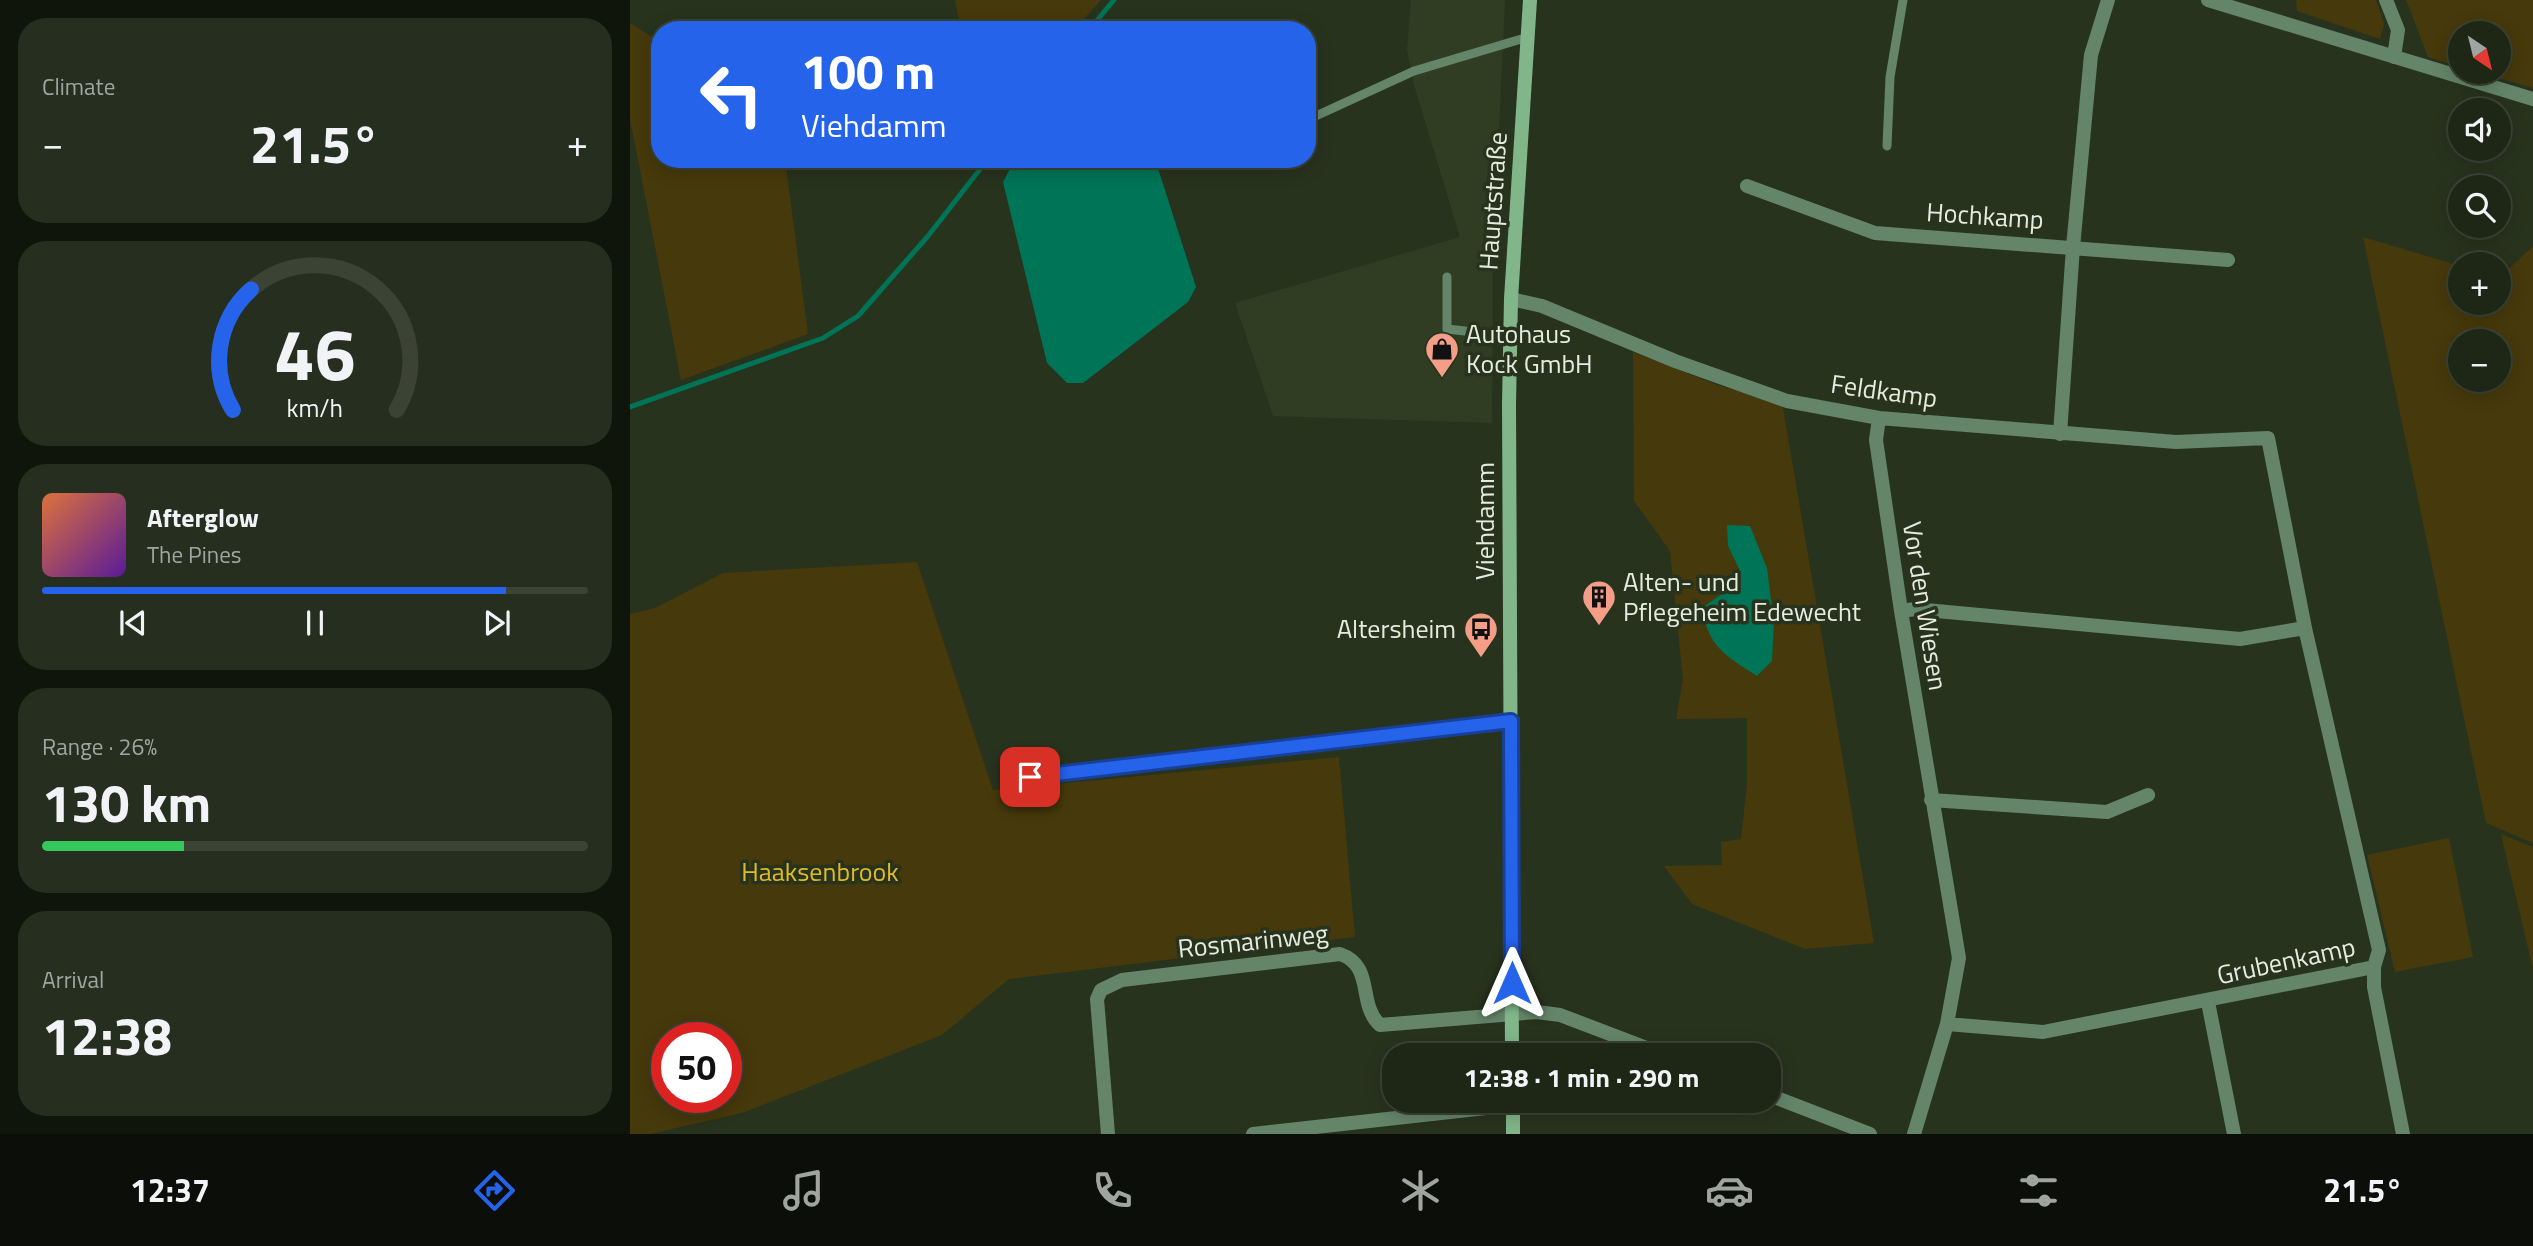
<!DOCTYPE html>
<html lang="en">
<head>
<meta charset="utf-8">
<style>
  body { margin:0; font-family:"Titillium Web",sans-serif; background:#262e1f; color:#f1f3f6; height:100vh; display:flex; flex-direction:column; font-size:26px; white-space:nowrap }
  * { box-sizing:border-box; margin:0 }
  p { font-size:23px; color:#a1a5a1 }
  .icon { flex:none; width:38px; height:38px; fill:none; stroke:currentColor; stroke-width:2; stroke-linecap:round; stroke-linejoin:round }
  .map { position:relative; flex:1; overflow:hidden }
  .panel { display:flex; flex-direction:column; gap:18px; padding:18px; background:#10150c; width:630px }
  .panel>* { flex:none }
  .hud { position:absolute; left:21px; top:21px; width:665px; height:147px; border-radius:28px; box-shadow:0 4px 18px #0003,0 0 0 2px #3c4335; background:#2563eb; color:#fff; overflow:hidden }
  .needle { width:46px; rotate:145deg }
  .fabs { position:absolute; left:1818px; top:21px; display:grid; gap:14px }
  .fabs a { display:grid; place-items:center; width:63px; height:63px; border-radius:50%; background:#1e2616; box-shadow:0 4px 18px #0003,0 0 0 2px #3c4335; font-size:35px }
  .speed { position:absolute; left:21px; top:1022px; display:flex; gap:14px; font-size:35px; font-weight:700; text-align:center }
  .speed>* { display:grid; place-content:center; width:91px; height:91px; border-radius:50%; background:#1e2616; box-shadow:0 4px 18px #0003,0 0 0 2px #3c4335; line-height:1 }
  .speed .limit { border:10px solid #d22; background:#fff; color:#111 }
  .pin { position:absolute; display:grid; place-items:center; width:60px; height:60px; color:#fff; margin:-30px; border-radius:14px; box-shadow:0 4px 10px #0006 }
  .me { position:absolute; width:77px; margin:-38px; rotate:0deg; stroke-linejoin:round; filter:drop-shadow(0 0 5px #0008) }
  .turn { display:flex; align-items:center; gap:24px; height:147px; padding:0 35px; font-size:32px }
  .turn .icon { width:91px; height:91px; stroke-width:2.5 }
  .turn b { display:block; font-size:49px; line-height:60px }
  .big { font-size:52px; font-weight:700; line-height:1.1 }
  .panel .card { flex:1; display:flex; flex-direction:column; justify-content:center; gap:10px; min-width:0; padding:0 24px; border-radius:28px; background:#262e1f }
  .panel .dial { align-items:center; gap:0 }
  .dial svg { height:182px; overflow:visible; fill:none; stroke:#3c4335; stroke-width:7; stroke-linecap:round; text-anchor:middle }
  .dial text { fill:#f1f3f6; stroke:none }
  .song { display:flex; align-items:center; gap:21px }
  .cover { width:84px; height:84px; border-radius:10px; background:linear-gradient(135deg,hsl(20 70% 55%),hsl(270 70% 35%)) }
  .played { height:7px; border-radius:4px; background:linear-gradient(90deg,#2563eb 85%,#3c4335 85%) }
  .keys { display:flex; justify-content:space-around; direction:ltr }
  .heat { display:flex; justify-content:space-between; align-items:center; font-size:38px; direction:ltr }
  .charge { height:10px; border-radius:5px; background:linear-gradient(90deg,#34c759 26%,#3c4335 0) }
  .trip { position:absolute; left:752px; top:1043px; width:399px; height:70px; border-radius:28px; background:#1e2616; box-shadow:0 4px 18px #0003,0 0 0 2px #3c4335; font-weight:700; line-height:70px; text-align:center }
  .tabs { display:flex; height:112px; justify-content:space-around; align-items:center; background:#0c0f09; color:#a1a5a1 }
  .tabs .icon { width:49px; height:49px }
  .tabs .current { color:#2563eb }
  .tabs b { font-size:32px; color:#f1f3f6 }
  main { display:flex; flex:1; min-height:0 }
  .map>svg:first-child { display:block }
  .built { fill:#303d22 }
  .green { fill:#46390b; fill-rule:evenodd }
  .water { fill:#007457 }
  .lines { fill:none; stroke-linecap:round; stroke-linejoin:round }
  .stream { stroke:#007457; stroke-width:5 }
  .lane { stroke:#648569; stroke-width:9 }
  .street { stroke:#648569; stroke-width:14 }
  .secondary { stroke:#81b68a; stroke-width:14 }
  .route-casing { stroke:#184099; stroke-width:18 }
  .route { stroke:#2563eb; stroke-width:12 }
  .labels { text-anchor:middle; stroke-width:7; stroke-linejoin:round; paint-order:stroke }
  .street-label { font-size:26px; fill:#e5ecdf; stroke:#28331e }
  .poi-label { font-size:26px; fill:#e5ecdf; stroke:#28331e; text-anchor:start }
  .park-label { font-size:26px; fill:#e1ba25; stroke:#28331e }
</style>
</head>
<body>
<main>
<section class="panel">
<div class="card"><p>Climate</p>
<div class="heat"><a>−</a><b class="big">21.5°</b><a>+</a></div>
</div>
<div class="card dial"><svg viewBox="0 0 100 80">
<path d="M14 69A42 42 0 1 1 86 69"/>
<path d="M14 69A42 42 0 0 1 22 16" stroke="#2563eb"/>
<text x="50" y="56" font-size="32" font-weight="700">46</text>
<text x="50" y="72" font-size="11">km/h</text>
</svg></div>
<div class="card">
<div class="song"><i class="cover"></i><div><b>Afterglow</b><p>The Pines</p></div></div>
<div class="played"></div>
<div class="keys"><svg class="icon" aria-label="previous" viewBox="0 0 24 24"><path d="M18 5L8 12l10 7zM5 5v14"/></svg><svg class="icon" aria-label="pause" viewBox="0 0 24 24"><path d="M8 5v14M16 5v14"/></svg><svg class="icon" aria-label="next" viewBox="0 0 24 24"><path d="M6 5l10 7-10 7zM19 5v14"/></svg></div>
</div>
<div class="card"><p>Range · 26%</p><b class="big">130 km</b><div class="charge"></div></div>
<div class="card"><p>Arrival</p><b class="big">12:38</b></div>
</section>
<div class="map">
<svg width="1903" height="1134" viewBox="0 0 1903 1134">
  <rect width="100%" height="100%" fill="#28331e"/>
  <path class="built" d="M781 0H875L863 257 862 423 643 416 605 303 830 237 784 85 777 50Z"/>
  <path class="green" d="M325 0H471L444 30H331Z
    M1666 0H1746L1754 24 1750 39 1667 11Z
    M1776 0H1903V88L1848 72H1869V33H1830V67L1798 57Z
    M0 23 30 42V159H155L178 334 51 380 0 119Z
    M1733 237 1830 266V303H1869V278L1903 246V843L1856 823ZM1830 341H1869V380H1830Z
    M1003 352 1090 386 1152 402 1244 943 1175 949 1062 904 1034 866 1092 865 1091 842 1111 839 1117 783V718L1046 719 1053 680 1040 551 1004 501Z
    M287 562 363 790 709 757 725 937 379 979 312 1035 112 1113 20 1134H0V614L25 608 93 573ZM37 1038H96V1097H37Z
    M1871 834 1903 847V969Z
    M1819 838 1843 957 1765 972 1737 855Z"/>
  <path class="water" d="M385 159H525L566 287 558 302 453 383H437L417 363 373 182Z
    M1097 525 1120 526 1137 568 1144 624 1142 661 1127 676C1096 656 1078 647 1072 608L1093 593 1111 573 1098 546Z"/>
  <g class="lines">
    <path class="stream" d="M459 30 484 0
      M0 407 193 338 228 316 298 236 358 159"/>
    <path class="lane" d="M677 120 784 71 898 37
      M1257 146 1260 77 1273 0
      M817 277V329L880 336"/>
    <path class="street" d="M1578 0 1903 99
      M1756 0 1768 30 1764 57
      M1117 186 1245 233 1598 260
      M881 299 912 306 1045 361 1157 401 1249 418 1546 442 1638 438 1675 628 1749 950 1744 967 1413 1032 1317 1024
      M1249 418 1246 440 1271 611 1329 958 1317 1024 1284 1134
      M1430 434 1443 247 1461 55 1478 0
      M1271 611 1285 609 1610 639 1675 628
      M400 777 881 721
      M1301 800 1477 812 1518 795
      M1744 967V987L1773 1134
      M1578 1002 1604 1134
      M1139 1095 1240 1134
      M478 1134 467 999 471 990 492 980 710 954C745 966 727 1004 750 1025L907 1012 930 1015 1035 1055
      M623 1134 883 1105"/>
    <path class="secondary" d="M882 1055 879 404 881 299 900 0
      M883 1101V1134"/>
  </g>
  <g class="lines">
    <g class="route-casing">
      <path id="route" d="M400 777 881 721 882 983"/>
    </g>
    <use href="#route" class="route"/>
  </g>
  <defs>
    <g id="shop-pin" transform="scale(1.75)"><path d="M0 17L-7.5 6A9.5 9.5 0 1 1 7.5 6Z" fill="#f49e87" stroke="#28331e"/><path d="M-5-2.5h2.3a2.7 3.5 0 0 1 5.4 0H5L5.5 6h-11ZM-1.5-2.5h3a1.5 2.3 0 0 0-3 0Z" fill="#111"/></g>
    <g id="building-pin" transform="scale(1.75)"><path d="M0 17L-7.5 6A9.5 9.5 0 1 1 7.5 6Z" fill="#f49e87" stroke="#28331e"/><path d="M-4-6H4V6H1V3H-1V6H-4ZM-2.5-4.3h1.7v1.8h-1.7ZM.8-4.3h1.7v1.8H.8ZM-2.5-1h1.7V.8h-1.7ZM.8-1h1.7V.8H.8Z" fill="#111"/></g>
    <g id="bus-pin" transform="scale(1.75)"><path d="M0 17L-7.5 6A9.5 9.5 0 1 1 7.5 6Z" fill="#f49e87" stroke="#28331e"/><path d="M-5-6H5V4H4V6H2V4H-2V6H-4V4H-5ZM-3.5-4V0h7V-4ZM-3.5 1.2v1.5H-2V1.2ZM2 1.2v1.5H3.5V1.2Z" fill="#111"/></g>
  </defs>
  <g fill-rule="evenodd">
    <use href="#shop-pin" x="812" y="349"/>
    <use href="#building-pin" x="969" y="597"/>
    <use href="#bus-pin" x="851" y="629"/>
  </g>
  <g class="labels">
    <g class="street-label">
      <text transform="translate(863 201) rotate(-86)" y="9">Hauptstraße</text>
      <text transform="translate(1355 216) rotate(4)" y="9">Hochkamp</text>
      <text transform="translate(1254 391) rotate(8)" y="9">Feldkamp</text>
      <text transform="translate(855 521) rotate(-90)" y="9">Viehdamm</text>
      <text transform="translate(1295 606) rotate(81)" y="9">Vor den Wiesen</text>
      <text transform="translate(623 941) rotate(-6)" y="9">Rosmarinweg</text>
      <text transform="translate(1656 961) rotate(-12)" y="9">Grubenkamp</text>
    </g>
    <g class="poi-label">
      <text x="836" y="343">Autohaus<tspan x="836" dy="30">Kock GmbH</tspan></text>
      <text x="993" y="591">Alten- und<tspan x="993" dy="30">Pflegeheim Edewecht</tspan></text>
      <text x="826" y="638" text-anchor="end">Altersheim</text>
    </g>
    <g class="park-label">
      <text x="190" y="881">Haaksenbrook</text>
    </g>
  </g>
</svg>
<div class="fabs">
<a><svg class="needle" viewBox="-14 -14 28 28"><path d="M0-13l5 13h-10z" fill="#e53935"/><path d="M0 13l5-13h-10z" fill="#a1a5a1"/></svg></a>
<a><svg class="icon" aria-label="sound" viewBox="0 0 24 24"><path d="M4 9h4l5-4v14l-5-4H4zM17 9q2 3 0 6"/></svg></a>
<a><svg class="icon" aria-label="search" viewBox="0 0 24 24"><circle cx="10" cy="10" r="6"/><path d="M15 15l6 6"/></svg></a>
<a>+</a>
<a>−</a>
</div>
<div class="speed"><div class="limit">50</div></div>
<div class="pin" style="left:400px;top:777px;background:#d93025"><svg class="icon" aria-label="arrive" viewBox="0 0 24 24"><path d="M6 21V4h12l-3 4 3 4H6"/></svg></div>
<svg class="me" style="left:882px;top:983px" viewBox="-20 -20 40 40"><path d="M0-17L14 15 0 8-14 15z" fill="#2563eb" stroke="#fff" stroke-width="4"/></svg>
<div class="trip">12:38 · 1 min · 290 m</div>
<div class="hud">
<div class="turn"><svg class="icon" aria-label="left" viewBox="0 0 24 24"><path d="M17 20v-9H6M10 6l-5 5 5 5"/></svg><div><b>100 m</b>Viehdamm</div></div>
</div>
</div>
</main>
<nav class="tabs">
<b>12:37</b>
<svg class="icon current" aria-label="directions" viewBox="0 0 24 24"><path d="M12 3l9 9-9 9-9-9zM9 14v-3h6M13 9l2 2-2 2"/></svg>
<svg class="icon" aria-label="music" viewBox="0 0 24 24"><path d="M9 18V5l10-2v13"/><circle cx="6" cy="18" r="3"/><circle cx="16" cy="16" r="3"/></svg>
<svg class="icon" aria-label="phone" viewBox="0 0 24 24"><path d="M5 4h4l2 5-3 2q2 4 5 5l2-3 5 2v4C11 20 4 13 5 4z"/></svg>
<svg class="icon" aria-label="climate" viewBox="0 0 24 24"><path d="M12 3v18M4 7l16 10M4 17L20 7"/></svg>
<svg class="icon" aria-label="car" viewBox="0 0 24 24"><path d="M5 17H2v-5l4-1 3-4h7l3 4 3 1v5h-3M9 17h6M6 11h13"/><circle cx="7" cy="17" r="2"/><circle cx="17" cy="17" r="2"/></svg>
<svg class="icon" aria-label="filters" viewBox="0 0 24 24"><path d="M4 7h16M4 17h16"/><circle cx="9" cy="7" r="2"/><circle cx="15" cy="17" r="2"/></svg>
<b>21.5°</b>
</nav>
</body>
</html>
